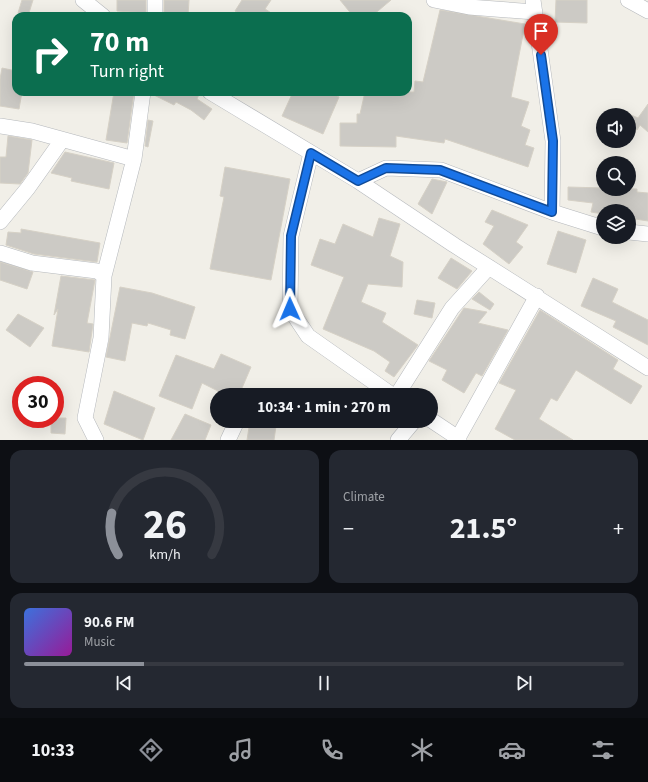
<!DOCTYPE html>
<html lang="en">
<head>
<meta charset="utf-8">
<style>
  body { margin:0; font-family:"Source Sans 3",sans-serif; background:#242831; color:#f1f3f6; height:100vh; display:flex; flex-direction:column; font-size:15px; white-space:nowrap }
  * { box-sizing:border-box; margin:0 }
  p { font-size:13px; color:#9ea1a6 }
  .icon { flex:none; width:22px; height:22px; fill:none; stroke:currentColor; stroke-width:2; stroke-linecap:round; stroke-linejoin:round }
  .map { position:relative; height:440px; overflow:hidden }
  .sheet { display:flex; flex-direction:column; gap:10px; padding:10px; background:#0d0f14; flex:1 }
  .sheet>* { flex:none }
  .banner { position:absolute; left:12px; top:12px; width:400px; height:84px; border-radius:12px; box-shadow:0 4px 16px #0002; background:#0b6e4f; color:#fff; overflow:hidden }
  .buttons { position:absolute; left:596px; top:108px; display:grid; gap:8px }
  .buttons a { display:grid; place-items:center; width:40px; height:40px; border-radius:50%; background:#171b24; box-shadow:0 4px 16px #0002; font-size:20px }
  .speed { position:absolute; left:12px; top:376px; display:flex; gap:8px; font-size:20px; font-weight:700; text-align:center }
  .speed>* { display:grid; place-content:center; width:52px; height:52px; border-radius:50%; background:#171b24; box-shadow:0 4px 16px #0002; line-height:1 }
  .speed .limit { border:6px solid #d22; background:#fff; color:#111 }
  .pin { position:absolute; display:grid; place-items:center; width:34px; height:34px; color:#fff; margin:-41px -17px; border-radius:50% 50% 50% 0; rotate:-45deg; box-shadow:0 0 4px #0007 }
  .pin .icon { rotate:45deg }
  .me { position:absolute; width:44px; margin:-22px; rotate:359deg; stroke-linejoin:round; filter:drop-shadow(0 0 3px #0008) }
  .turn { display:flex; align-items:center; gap:14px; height:84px; padding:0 12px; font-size:18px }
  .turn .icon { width:52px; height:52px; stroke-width:2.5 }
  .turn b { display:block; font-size:28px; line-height:34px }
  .big { font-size:30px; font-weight:700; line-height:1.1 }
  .sheet .widget { flex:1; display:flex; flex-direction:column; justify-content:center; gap:6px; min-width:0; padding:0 14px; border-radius:12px; background:#242831 }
  .sheet .dial { align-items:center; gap:0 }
  .dial svg { height:104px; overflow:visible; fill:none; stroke:#363941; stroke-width:7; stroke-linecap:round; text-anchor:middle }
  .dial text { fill:#f1f3f6; stroke:none }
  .song { display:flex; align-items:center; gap:12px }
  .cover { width:48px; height:48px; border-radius:6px; background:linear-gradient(135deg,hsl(220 70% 55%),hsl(300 70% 35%)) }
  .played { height:4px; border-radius:2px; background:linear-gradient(90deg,#8c9099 20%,#363941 20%) }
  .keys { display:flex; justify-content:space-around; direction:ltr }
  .heat { display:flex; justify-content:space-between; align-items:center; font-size:22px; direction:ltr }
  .sheet .tiles { flex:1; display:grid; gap:10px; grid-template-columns:1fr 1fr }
  .widget:last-child { grid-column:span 2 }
  .trip { position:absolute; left:210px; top:388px; width:228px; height:40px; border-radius:20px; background:#171b24; box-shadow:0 4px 16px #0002; font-weight:700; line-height:40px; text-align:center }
  .tabs { display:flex; height:64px; justify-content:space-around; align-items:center; background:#090b0e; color:#9ea1a6 }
  .tabs .icon { width:28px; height:28px }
  .tabs .selected { color:#8c9099 }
  .tabs b { font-size:18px; color:#f1f3f6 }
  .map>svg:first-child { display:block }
  .building { fill:#cccac5; stroke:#d6d1c6 }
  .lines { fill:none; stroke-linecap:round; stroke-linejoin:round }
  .minor-casing { stroke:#b5b8bc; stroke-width:16 }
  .minor { stroke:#fff; stroke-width:15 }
  .route-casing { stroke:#114b97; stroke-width:10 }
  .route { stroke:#1a73e8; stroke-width:7 }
</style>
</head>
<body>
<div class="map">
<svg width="648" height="440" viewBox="0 0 648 440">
  <rect width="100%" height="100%" fill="#f1efe8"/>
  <path class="building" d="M22 0H33L28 16 18 13Z
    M117 0H146V13L117 11Z
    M164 0H189L188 16H164Z
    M242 0H271L265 9 276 16H243L235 11Z
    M340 0H391L372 16H353Z
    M556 0H587V23L555 22Z
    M440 10 525 24 511 97 529 102 521 126 530 130 525 145 534 148 528 167 445 139 444 143 396 136V147L340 146V123H357V114H360L365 92H414L415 81 423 82Z
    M2 68 16 71V92H22L19 109 0 106V79Z
    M114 92H134L127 143 106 140Z
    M152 92H200L197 99 212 109 204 120 191 110 176 102 174 105 152 94Z
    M293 92H338L337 96 339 97 323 134 282 116Z
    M648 104V132L640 125 637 130 629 126V114L638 118Z
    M148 120 153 121 148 147 145 146Z
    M8 136 32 140 28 173 20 184 0 183V157H6Z
    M65 152 114 163 109 189 71 181 72 178 51 173Z
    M225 167 290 179 271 280 210 269 224 197 220 196Z
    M432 179 447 182 432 214 418 204Z
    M568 187 637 189V192L648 193V221L629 218V211H603V214L591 212 593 203 568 200Z
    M492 210 528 225 516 242 523 247 509 264 483 244 494 226 485 222Z
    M379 218 400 224 390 256 403 262 402 287 368 284 361 302 386 313 382 322 418 345 394 377 385 371 390 362 374 351 323 329 344 277 311 265 320 239 335 244 343 224 373 237Z
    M21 229 100 243 97 262 34 254 6 245 8 232 21 233Z
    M558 231 586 240 576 273 547 264Z
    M451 258 472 271 457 289 438 278Z
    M0 262 33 272 27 289 0 280Z
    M61 276 95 280 87 323 93 324 89 352 52 346 58 309 54 315Z
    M593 278 618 289 612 302 648 320V345L613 327 616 321 581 306Z
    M120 287 152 293 195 307 185 339 170 335 171 330 148 323 147 326 132 323 125 361 106 357Z
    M479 292 494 304 490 310 472 299Z
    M417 300 435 303 432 318 414 314Z
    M464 308 487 312 478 323 508 330 482 376 476 373 464 393 442 380 447 370 429 361Z
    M540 310 618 360 613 369 642 386 631 404 576 370 557 401 551 398 539 419 573 440H515L495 429 516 390 499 383Z
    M18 314 44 328 30 347 6 330Z
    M221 354 251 367 239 395H226L202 383 192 409 159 396 176 355 214 369Z
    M114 391 155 408 143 440 104 424Z
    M185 414 211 425 205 440H171Z
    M55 418H66L65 434 51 433V419Z
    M250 421H269V425L276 426 274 440H247Z"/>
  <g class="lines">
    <g class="minor-casing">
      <path id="minor" d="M83 0 103 16
        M434 0 469 7 535 12
        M533 0 553 141 552 212
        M628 0 648 11
        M155 16V0
        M210 92 358 181 454 245 648 368
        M0 126 32 131 134 159
        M311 153 291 236 290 309 308 336 392 395
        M358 181 386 168 441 170 552 212 603 228
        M0 222 28 188 62 140
        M629 232 648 234
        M0 253 32 263 97 271 104 276
        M397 395 452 308 489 267
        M431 420 458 438
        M96 440 85 418 101 338 104 276 134 159 143 92
        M228 440 237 421
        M398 440 414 421
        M459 440 458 438 537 296"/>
    </g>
    <use href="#minor" class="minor"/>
  </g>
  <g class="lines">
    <g class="route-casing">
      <path id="route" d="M290 309 291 236 311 153 358 181 386 168 440 170 552 212 553 141 541 55"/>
    </g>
    <use href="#route" class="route"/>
  </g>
</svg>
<div class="buttons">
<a><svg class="icon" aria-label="sound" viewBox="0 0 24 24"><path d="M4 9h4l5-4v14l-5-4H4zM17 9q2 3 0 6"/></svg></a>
<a><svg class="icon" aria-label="search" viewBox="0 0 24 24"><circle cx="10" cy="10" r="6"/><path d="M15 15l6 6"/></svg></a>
<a><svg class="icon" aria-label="layers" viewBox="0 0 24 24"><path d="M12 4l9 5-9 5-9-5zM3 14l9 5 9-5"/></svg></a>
</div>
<div class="speed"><div class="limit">30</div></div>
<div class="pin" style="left:541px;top:55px;background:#d93025"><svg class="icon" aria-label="arrive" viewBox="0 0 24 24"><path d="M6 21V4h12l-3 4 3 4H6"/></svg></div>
<svg class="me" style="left:290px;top:309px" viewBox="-20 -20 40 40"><path d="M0-17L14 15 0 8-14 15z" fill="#1a73e8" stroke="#fff" stroke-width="4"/></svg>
<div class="trip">10:34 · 1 min · 270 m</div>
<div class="banner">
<div class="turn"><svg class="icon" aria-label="right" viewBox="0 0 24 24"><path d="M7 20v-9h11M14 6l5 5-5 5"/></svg><div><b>70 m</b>Turn right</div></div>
</div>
</div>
<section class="sheet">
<div class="tiles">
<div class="widget dial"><svg viewBox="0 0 100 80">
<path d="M14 69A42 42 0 1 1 86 69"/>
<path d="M14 69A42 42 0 0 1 9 37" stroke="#8c9099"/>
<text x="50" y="56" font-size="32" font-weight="700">26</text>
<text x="50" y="72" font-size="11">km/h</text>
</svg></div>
<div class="widget"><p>Climate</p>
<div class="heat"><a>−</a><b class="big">21.5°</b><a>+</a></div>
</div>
<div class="widget">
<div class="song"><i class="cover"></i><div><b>90.6 FM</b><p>Music</p></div></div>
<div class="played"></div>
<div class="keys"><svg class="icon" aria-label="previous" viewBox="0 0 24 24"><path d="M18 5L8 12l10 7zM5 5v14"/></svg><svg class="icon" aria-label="pause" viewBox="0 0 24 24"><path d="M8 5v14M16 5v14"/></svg><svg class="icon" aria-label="next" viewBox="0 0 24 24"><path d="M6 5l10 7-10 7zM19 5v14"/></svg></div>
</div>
</div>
</section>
<nav class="tabs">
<b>10:33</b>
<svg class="icon selected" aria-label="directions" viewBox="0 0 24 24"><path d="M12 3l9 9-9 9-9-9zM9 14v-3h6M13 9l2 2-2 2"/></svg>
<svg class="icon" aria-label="music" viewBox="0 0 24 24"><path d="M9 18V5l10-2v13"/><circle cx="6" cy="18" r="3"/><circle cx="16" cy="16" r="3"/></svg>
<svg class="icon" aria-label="phone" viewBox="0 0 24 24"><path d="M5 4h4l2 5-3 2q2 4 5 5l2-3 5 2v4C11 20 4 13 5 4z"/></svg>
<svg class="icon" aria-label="climate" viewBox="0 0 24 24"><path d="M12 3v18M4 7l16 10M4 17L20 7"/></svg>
<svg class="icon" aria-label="car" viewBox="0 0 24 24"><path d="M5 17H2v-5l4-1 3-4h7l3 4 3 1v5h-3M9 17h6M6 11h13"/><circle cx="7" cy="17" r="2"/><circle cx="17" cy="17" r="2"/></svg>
<svg class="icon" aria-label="filters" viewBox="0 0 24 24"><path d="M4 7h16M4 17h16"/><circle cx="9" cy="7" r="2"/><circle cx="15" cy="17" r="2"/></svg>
</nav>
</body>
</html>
